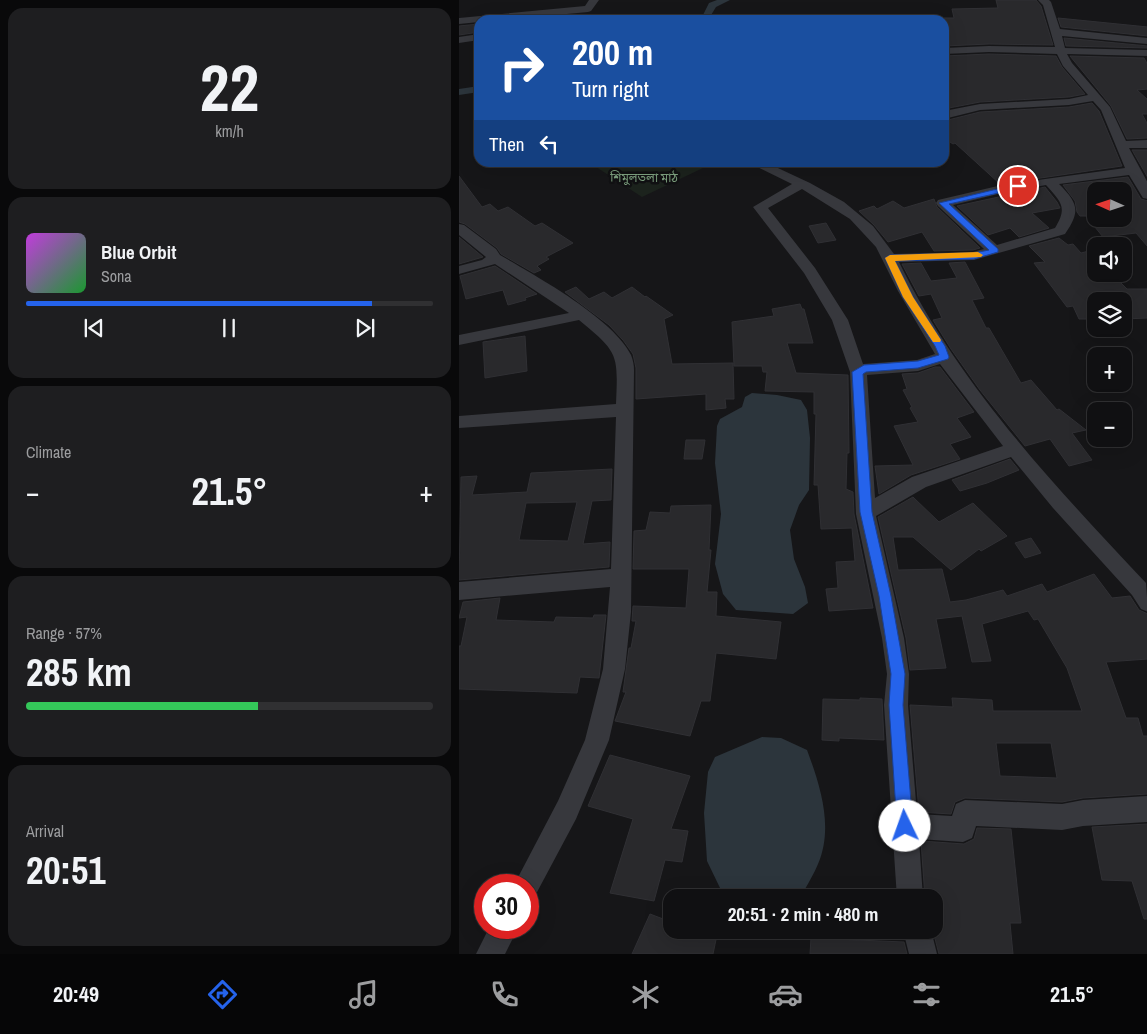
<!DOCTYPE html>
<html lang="en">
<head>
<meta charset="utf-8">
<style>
  body { margin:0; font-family:"Archivo Narrow","Noto Sans Bengali",sans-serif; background:#1e1e20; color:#f1f3f6; height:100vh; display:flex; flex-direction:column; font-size:19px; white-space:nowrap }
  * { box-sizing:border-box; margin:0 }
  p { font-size:16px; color:#9c9d9f }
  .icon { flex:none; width:28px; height:28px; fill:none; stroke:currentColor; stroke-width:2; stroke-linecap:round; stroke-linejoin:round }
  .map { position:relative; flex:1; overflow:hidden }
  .panel { display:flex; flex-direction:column; gap:8px; padding:8px; background:#09090a; width:459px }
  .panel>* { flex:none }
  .top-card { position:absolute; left:15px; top:15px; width:475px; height:152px; border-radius:15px; box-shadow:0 5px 20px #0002,0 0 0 1px #303032; background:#1a4fa0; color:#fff; overflow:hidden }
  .needle { width:32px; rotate:273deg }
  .buttons { position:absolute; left:628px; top:182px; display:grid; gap:10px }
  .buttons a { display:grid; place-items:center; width:45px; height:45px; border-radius:10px; background:#101012; box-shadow:0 5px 20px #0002,0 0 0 1px #303032; font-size:25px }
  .speed { position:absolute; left:15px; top:874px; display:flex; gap:10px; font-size:25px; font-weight:700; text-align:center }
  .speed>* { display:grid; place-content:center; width:65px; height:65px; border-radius:50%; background:#101012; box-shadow:0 5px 20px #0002,0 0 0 1px #303032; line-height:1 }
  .speed .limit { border:8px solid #d22; background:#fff; color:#111 }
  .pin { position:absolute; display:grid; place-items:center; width:42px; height:42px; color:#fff; margin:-21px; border:2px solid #fff; border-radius:50%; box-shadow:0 1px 5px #0007 }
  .me { position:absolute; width:55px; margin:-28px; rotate:357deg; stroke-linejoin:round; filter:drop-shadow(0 0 4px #0008) }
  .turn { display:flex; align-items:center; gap:18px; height:105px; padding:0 15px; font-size:22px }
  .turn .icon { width:65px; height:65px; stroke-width:2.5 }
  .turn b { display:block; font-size:35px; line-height:42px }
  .then { display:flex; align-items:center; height:48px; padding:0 15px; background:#0003; gap:10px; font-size:19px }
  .big { font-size:38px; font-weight:700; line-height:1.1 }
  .panel .card { flex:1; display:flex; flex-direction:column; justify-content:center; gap:8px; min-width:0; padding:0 18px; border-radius:15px; background:#1e1e20 }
  .panel .dial { align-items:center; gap:0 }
  .dial b { font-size:65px; line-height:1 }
  .song { display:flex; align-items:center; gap:15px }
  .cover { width:60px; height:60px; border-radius:8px; background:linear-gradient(135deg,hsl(290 70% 55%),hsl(130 70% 35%)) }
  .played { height:5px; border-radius:2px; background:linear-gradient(90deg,#2563eb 85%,#303032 85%) }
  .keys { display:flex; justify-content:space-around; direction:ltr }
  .heat { display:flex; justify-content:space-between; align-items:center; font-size:28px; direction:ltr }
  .charge { height:8px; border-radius:4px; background:linear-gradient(90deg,#34c759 57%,#303032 0) }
  .trip { position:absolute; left:204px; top:889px; width:280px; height:50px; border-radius:15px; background:#101012; box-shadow:0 5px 20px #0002,0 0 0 1px #303032; font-weight:700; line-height:50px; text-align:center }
  .tabs { display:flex; height:80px; justify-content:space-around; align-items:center; background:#060607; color:#9c9d9f }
  .tabs .icon { width:35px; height:35px }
  .tabs .active { color:#2563eb }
  .tabs b { font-size:22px; color:#f1f3f6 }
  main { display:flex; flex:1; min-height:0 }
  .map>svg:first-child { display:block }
  .green { fill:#1c231d }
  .water { fill:#2c353c }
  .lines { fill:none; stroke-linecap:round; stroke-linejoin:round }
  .canal { fill:#2c353c; fill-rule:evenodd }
  .building { fill:#29292c; stroke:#303034; fill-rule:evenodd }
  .minor { fill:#37383d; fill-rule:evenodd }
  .route { fill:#2563eb; stroke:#184099 }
  .slow { fill:#f59e0b }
  .labels { text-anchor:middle; stroke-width:5; stroke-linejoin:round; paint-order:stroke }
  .far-park-label { font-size:12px; fill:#7fa381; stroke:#111113 }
</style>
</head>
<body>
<main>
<section class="panel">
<div class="card dial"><b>22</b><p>km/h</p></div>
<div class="card">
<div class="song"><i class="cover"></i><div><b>Blue Orbit</b><p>Sona</p></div></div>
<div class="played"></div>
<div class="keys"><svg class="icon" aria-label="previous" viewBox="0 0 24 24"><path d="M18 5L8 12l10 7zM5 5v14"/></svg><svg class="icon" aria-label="pause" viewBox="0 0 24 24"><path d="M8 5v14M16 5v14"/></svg><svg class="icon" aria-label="next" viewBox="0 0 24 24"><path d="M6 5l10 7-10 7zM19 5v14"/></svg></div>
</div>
<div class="card"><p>Climate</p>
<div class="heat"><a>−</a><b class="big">21.5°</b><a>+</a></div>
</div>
<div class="card"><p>Range · 57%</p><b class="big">285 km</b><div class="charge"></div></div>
<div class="card"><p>Arrival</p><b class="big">20:51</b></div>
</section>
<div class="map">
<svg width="689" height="954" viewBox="0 0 689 954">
  <rect width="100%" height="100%" fill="#161618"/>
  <path class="green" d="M234 162 244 168 183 197 131 163Z"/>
  <path class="water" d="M293 393 318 395 342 400 348 410 351 438 350 490 340 505 331 530 335 559 346 587 349 603 334 614 277 610 264 594 256 564 262 514 256 463 258 426 261 419 283 407 286 397Z
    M303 737 322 738 348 750C361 785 375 827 359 864 355 874 348 885 343 895L336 897H275L262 890 248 861 245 813 249 772 256 757Z"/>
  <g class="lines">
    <path class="canal" d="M258 0H271L257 7 249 20H238L244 15 250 3Z
      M20 86V92L0 95V89Z"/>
  </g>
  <path class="building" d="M537 0H577L582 6 594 45 530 44 485 46V18H495L493 9 539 8Z
    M599 18 689 27V36L602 27Z
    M20 24V32L0 35V26Z
    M605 38 689 46V48L607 46Z
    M530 54 597 56 603 67 626 94 610 97 521 102 485 109V56Z
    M611 56 685 58 689 65V89L678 90 689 100V114H683L689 125V138L668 139 652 106Z
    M633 103 640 111 663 166 541 184 496 143 494 144 485 138V121L521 112 610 107Z
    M673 150H689V178Z
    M0 176 23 207 31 204 39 211 49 207 76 226 83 223 114 243 87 257 90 259 78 266 82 270 75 273 42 254 38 248 6 224 0 222Z
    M669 177 682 199 689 201V247L677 233 644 237 627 216H621L618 212 616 201 604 185ZM636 191H664V219H636Z
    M586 187 598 202 601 208 573 213 590 228 560 237 551 228 529 235 498 206Z
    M475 199 478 207 521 248 514 250 475 251 463 232 429 242 415 225 400 211 415 206 418 209 434 201 445 208Z
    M367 223 377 240 359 243 350 226Z
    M0 237 24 257 0 264Z
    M600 238 609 245 614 244 622 253 630 251 636 257V274H653L668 289H689V318L664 319V301H636V319H620L614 306 608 307 575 263 586 262 570 246Z
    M506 262 525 298 513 300 527 328H530L562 383 572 380 598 410 600 409 627 430 613 433 633 460 610 466 591 439 566 446 521 390 492 349 474 320 483 318 472 294 460 296 443 264 462 263 472 281 498 278 490 263Z
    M36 266 78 294 66 298 67 300 49 305 44 290 7 299 1 276Z
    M117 287 130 299 145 292 153 298 173 287 186 297 187 296 214 315 205 319 213 364 274 363 275 399H266L267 408 247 410V394L177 399V368L174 354 164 340 150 325 106 292Z
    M341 304 343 309H345L354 343H328L337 373 389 375 390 453H388L387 489 394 492 395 514 414 608 370 611 367 589 379 588 377 562 396 561 393 528 362 529 359 485H355L357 414H355V392L306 391 308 372H304L303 366H275L273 322 315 316 313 309Z
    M66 336 68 371 26 378 24 342Z
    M476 367H481L515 412 498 418 512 437 491 444 501 459 452 475 420 494 416 466 454 465 435 426 459 422 451 408 453 407 444 390 448 389 443 374 459 373Z
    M227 440H246L243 459H225Z
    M551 459 560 470 528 483 501 491 493 480Z
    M153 469 152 500 133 501 124 544 151 542 150 567 0 580 2 477 18 476 13 495 68 492 72 473ZM118 502 109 541 60 540 67 503Z
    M454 497 480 522 514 503 548 536 522 551 520 549 492 570 454 537H434L439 570 483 569 491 602 507 600 544 590 548 596 583 584 588 592 635 574 653 598 671 596 680 610 689 614V659L647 662 667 718H679L684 736H689V794L624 798 603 802 506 798 496 802 492 814 460 812 451 705 494 707 493 698 533 700 534 711H623L608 668 579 619 575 620 569 611 523 624 532 661 513 662 503 616 477 619 487 668 451 670 447 638 419 517ZM537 743H592L598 778 541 776Z
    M252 505 250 550H252L248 592H258L257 616 322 622 317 659 257 653 251 701H242L231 736 156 721 167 692H164L170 648H172L177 621H173L174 606 227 608 230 569H174L175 531 187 530 191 512 211 513 212 506Z
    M572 538 582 553 566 558 556 543Z
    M41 598 37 620 95 622 97 617 134 618 135 615H147L140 678 121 677 118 693 0 689V646H2L8 617 0 618 4 602Z
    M401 698 423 699 425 740 380 738V741L363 740 364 699 401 700Z
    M151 755 231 776 212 829 229 831 223 862 206 860 195 901 151 893 174 819 129 806Z
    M689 824V919H685L673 881 643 880 633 827Z
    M518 828 552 829 562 923H551L554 954H480L474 931 475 898H466L462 841 505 844 515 839Z
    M191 914 212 922V930H259L254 954H173Z
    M352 938 445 942 448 954H351Z"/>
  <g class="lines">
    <path class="minor" d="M130 0H140L132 11 129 12 43 20H20V22L0 24V18L126 6Z
      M579 0H590L592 2 601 29 689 38V44L603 36 606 48 689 50V56L608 54 613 63 651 107 667 141 689 140V148H670L689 183V199L684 198 670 175 600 184C619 203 622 211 606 234L515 260 440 262C499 384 595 485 687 583L689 612 682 609 673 595 594 508 552 457 467 487 417 516 445 638 450 674 449 705 458 814 493 816 497 804 506 800 603 804 624 800 689 796V822L624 826 603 830 517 826 513 838 504 842 460 839 464 898H438L425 705 428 674 423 638 397 514 391 372 373 320 345 273 294 207 333 184 288 162H306L351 183 385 202 414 226 435 254 514 252 525 249 479 206 477 203 479 200 543 185 666 168 642 110 634 101 610 105 521 110 485 119V111L521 104 610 99 629 95 604 66 598 54 530 52 485 54V48L530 46 596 47 584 5ZM587 185C602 202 609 207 596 228L538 245 494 205 543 193ZM343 189 391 219 417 247 439 291 476 354 458 360 404 364 389 320 356 268 309 208ZM481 364 544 446 453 477 416 498 408 375 459 371Z
      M20 34V40L0 43V37Z
      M0 224 5 225 37 249 41 255C77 276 154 318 172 355 174 360 175 365 175 370L172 612 166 669 150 740 117 819 77 894 69 898V885H55L99 801 126 740 144 669 151 587 0 600V582L152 569 157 417 0 428V416L157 404C159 354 160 353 120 320L0 345V335L110 313 36 264 0 274V266L23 260 27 257 0 235Z
      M30 928H59L46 954H17Z
      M444 930H472L478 954H450Z"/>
  </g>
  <path class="route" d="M559 184 562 185V188L490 204 539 249V252L515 259 436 261 454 297 486 346 490 357 489 359 459 368 407 372 404 374 413 512 432 596 446 674 444 705 454 826 451 832 446 834 441 832 438 826 430 705 432 674 420 596 401 512 393 372 405 365 459 361 480 355 476 346 444 297 426 258 431 255 515 253 530 250 480 203Z"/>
  <path class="slow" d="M519 252 524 255 522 257 436 261 454 297 482 340 481 342H474L444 297 426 258 431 255Z"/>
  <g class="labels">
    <g class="far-park-label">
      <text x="185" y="182">শিমুলতলা মাঠ</text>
    </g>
  </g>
</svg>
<div class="buttons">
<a><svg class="needle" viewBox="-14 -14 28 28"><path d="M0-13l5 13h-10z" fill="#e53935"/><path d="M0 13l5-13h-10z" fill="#9c9d9f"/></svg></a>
<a><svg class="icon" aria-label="sound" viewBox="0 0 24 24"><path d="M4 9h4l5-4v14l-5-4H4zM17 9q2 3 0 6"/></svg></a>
<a><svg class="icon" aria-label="layers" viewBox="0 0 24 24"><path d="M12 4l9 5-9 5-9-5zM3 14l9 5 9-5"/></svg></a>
<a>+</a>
<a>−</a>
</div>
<div class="speed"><div class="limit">30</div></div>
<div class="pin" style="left:559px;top:186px;background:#d93025"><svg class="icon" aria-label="arrive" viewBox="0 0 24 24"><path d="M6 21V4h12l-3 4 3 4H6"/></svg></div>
<svg class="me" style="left:446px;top:826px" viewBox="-20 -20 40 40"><circle r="19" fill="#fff"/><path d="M0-13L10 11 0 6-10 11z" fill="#2563eb"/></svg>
<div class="trip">20:51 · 2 min · 480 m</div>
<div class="top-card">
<div class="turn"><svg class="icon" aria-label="right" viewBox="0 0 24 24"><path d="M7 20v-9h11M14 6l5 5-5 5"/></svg><div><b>200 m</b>Turn right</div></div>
<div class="then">Then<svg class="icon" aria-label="left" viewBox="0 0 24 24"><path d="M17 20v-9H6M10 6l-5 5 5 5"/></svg></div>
</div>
</div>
</main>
<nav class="tabs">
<b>20:49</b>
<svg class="icon active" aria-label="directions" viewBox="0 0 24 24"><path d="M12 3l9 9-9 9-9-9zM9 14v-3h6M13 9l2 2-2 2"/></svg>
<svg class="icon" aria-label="music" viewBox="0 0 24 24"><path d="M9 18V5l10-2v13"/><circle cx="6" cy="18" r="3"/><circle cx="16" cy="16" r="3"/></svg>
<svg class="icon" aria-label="phone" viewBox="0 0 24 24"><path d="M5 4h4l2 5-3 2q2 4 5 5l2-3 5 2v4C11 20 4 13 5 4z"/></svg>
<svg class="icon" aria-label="climate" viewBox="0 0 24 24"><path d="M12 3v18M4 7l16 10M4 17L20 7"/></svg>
<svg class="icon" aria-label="car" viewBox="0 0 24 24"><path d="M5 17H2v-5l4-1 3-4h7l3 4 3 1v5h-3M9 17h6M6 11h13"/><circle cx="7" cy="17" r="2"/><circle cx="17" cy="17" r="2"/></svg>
<svg class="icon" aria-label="filters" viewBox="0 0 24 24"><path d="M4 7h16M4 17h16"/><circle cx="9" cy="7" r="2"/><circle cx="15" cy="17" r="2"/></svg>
<b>21.5°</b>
</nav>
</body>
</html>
